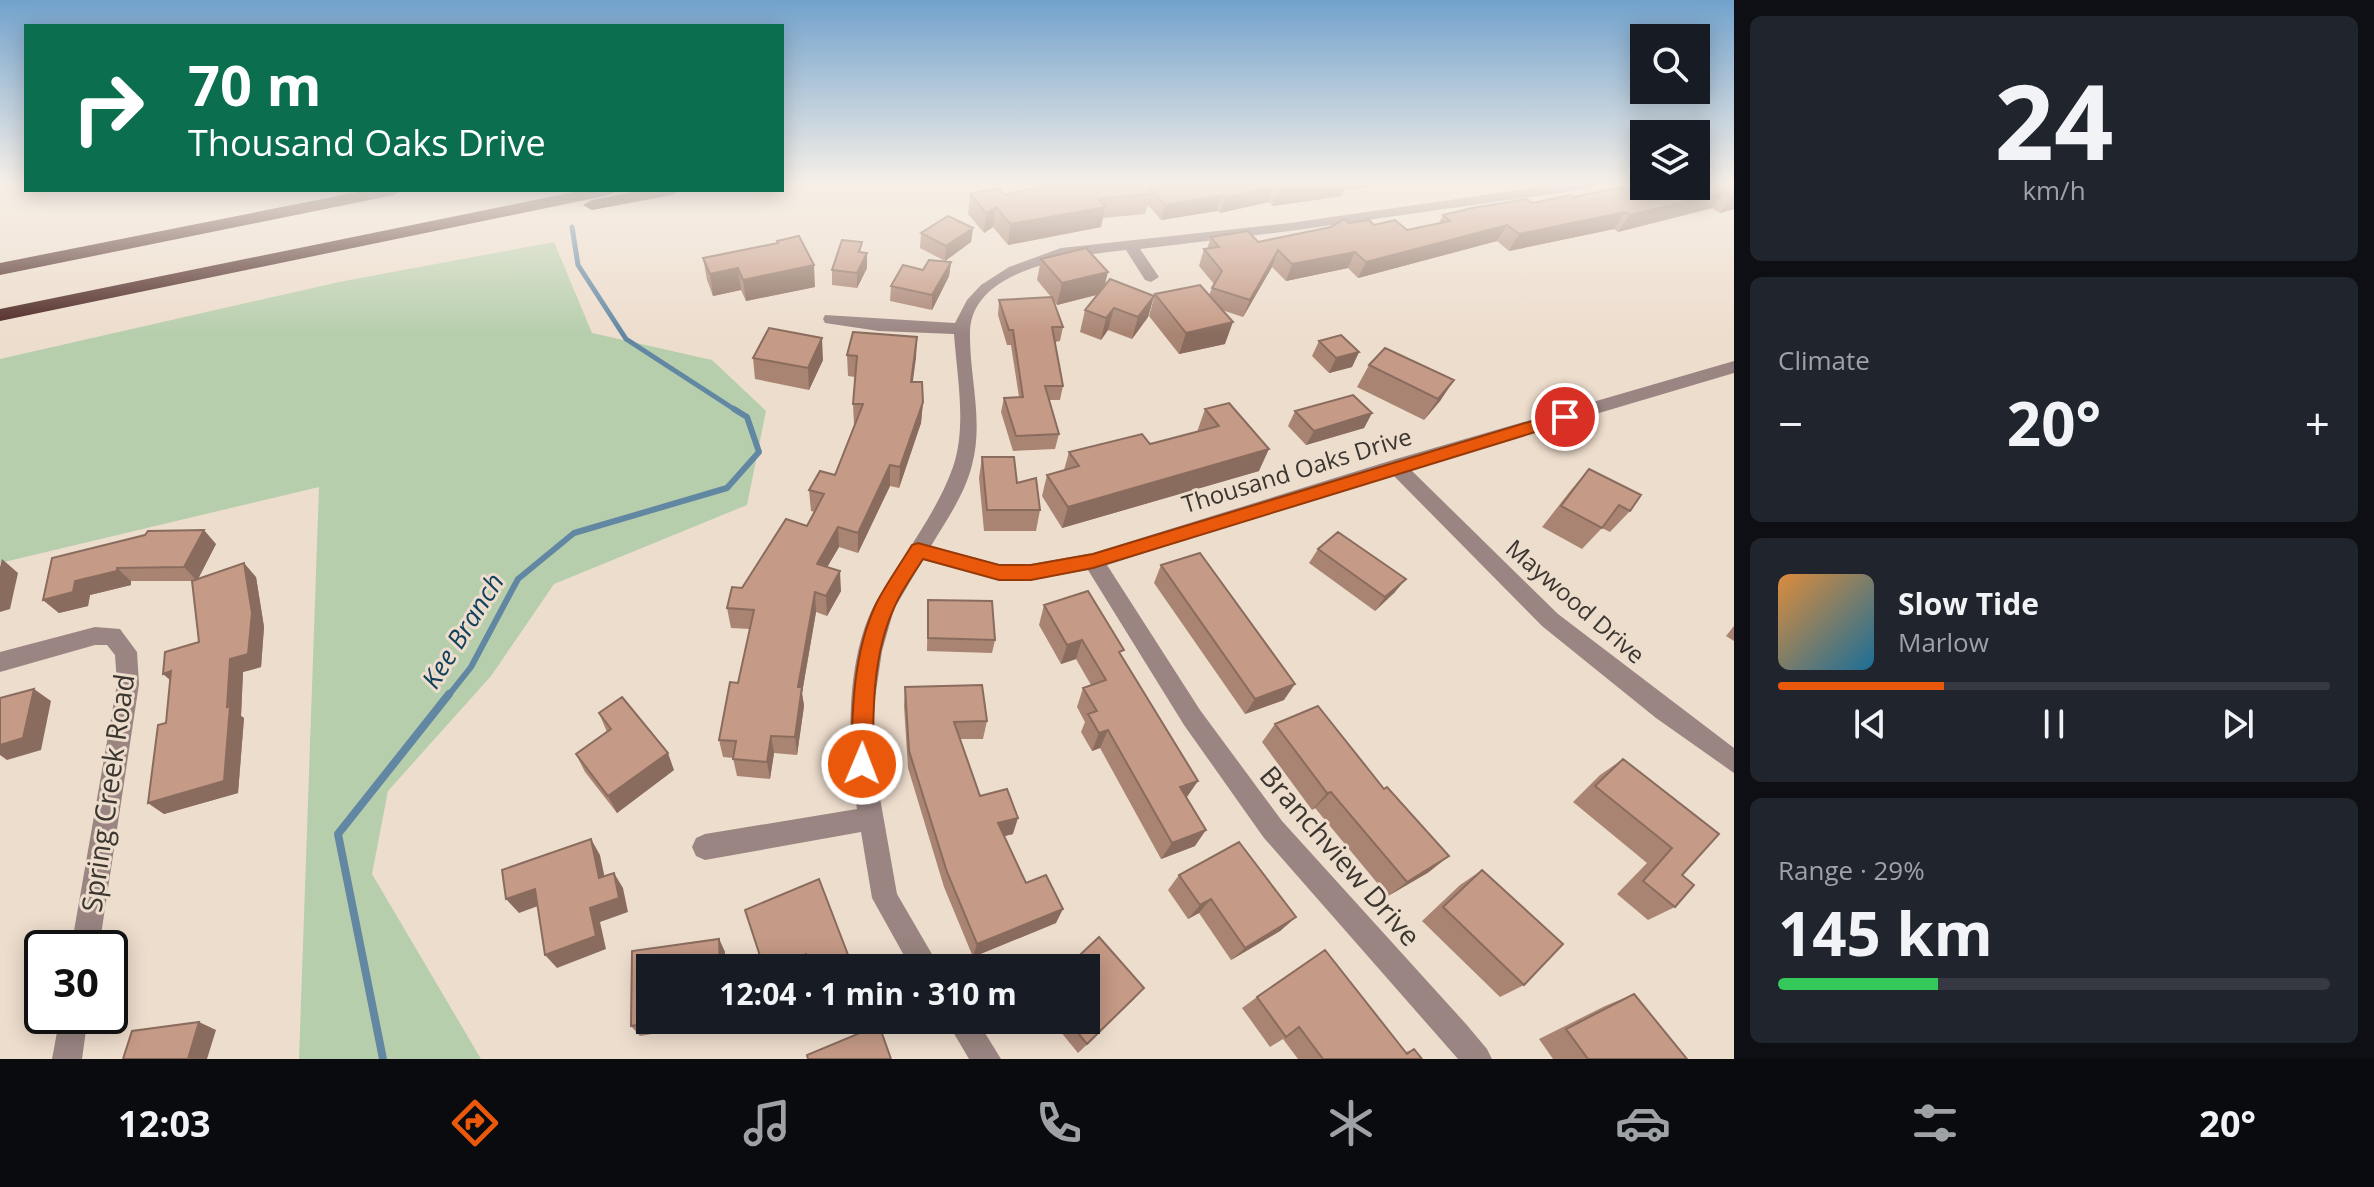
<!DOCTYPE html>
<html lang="en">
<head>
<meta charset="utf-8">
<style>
  body { margin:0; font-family:"Open Sans",sans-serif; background:#20242c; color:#f1f3f6; height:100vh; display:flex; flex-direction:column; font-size:30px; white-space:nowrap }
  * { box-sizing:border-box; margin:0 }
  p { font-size:26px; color:#9ea1a6 }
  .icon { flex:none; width:44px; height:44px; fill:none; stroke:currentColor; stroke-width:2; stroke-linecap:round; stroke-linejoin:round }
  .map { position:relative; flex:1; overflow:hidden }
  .details { display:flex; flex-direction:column; gap:16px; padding:16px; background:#0d0f14; width:640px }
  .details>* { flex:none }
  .banner { position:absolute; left:24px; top:24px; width:760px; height:168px; border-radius:0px; box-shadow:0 4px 20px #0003; background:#0b6e4f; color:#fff; overflow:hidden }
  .fabs { position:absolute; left:1630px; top:24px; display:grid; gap:16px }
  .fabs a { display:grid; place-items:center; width:80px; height:80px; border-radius:0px; background:#171b24; box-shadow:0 4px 20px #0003; font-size:40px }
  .speed { position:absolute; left:24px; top:930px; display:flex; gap:16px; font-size:40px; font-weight:700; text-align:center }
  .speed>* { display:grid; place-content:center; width:104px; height:104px; border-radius:50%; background:#171b24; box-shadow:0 4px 20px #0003; line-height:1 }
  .speed .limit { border:4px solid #111; border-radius:12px; background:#fff; color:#111 }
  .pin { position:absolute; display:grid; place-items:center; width:68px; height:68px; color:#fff; margin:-34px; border:4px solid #fff; border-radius:50%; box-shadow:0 2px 8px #0007 }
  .me { position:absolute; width:88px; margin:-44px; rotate:1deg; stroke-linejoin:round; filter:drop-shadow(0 0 6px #0008) }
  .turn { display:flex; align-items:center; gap:28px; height:168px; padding:0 32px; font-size:36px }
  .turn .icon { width:104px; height:104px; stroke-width:2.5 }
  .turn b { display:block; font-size:56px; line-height:68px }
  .big { font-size:60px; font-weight:700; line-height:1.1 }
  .details .widget { flex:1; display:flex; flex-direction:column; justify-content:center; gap:12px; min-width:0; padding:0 28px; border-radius:12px; background:#20242c }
  .details .dial { align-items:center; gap:0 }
  .dial b { font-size:104px; line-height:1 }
  .song { display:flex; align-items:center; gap:24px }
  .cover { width:96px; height:96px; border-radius:12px; background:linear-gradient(135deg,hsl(30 70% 55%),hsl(200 70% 35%)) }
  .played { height:8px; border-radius:4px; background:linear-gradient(90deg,#ea580c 30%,#363941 30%) }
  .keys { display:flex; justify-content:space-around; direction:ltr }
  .heat { display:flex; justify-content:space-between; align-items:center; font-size:44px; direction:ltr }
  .charge { height:12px; border-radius:6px; background:linear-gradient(90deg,#34c759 29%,#363941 0) }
  .trip { position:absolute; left:636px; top:954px; width:464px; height:80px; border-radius:0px; background:#171b24; box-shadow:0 4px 20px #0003; font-weight:700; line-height:80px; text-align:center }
  .tab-bar { display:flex; height:128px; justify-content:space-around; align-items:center; background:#090b0e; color:#9ea1a6 }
  .tab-bar .icon { width:56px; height:56px }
  .tab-bar .current { color:#ea580c }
  .tab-bar b { font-size:36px; color:#f1f3f6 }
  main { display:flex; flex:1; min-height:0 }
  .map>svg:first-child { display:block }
  .green { fill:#b7ceac }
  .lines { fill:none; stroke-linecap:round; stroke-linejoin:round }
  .stream-far2 { stroke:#6287a2; stroke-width:5 }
  .stream-far1 { stroke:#6287a2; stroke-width:6 }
  .stream { stroke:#6287a2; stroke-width:8 }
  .minor { fill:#9a8582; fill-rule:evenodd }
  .highway { fill:#48221e; fill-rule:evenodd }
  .wall { fill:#a98473 }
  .shaded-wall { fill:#8a6c5e }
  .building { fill:#c59a86; stroke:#8a6c5e; stroke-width:2 }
  .route { fill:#ea580c; stroke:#983908; stroke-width:2 }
  .labels { text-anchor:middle; stroke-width:6; stroke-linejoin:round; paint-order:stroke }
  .street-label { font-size:24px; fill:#3c3630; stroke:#edddcd }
  .water-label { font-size:26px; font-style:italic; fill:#12415e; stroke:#edddcd }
  .near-street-label { font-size:28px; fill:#3c3630; stroke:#edddcd }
</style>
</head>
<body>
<main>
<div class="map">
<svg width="1734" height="1059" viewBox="0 0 1734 1059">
  <rect width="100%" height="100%" fill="#edddcd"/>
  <path class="green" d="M554 242 592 333 712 360 766 411 747 505 554 584 491 676 388 791 372 874 481 1059H299L319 487 0 563V359L339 282Z"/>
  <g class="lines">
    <path class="stream-far2" d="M572 227 578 265 626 339 737 411"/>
    <path class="stream-far1" d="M448 696 471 667 518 579 574 533 727 488 759 452 747 417 734 409"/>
    <path class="stream" d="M383 1059 338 834 449 694"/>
    <path class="minor" d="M1554 185H1593L1586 189 1290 231 1140 249 1159 277 1151 282 1145 280 1126 250C1080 255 972 267 970 331 969 376 984 420 972 465 965 494 946 521 931 546L999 564H1031L1093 553 1396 459 1734 361V373L1410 469 1558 614 1734 748V773L1656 718 1542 626 1392 474 1107 565 1200 710 1282 821 1466 1024 1487 1049 1492 1059H1458L1264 838 1184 725 1088 570 1031 580H999L923 560 894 609 882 651 874 705V764L897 894 940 968H911L872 898 861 832 705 860 696 856 692 847 696 838 705 834 857 809C847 747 845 656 877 600 902 556 936 515 953 467 967 426 957 377 954 334L879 331 825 323 823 319 825 315 955 323 967 300 981 285 1009 267 1061 248 1290 223Z
      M95 627 120 629 137 652 139 684 99 948H71L117 684 115 655 107 645H95L0 672V652Z
      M60 1016H88L82 1059H52Z
      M946 1020H977L1001 1059H969Z"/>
    <path class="highway" d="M368 190H403L394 195 0 275V263Z
      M584 190H618L609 195 0 321V309Z
      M645 190H681L672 195 592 210 583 205 592 200Z"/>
  </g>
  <path class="wall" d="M1383 185 1344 190 1342 196 1273 206 1269 202 1220 213 1217 211 1161 220 1148 205 1145 214 1103 218 1101 227 1008 245 993 227 984 233 968 214 970 194 1004 195 1148 190 1149 186Z
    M1734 185V209L1720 213 1712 208 1618 232 1614 229 1509 251 1497 241 1358 278 1348 268 1286 281 1272 267 1243 317 1222 310 1225 344 1179 354 1149 316 1155 294 1209 295 1214 284 1199 266 1204 249H1207L1211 237 1258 242 1349 223 1374 225 1407 230 1439 223 1443 215 1573 197Z
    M973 228 971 242 945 261 920 248 921 233Z
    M777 241 815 287 746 301 741 290 713 296 707 280 703 258 777 243Z
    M862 253 867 268 857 288 832 285V270Z
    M1041 259 1104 286 1154 296 1148 317 1132 339 1108 330 1101 340 1080 332 1085 310 1097 295 1057 305 1053 300 1063 327 1060 341 1055 342 1063 386 1060 400H1049L1059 434 1055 449 1013 451 1001 412 1004 398 1019 397 1011 345H1007L998 315 999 300 1051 297 1037 280Z
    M951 262 949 276 932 310 890 301 891 286 923 270Z
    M917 337 912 382 923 402 921 423 899 488 890 486 858 553 839 547 827 567 841 591 827 616 816 612 802 693 804 706 797 755 774 753 770 779 737 776 733 758 723 757 719 740 738 683 750 629 731 628 727 608 742 588 807 526 815 512 811 511 809 490 835 475 855 425H854L853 404 855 377 848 376 847 355Z
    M1319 341 1359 352 1352 367 1329 373 1312 356Z
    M753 358 823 360 809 390 755 379Z
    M1369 365 1454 380 1440 401 1424 420 1357 387Z
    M1205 409 1259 471 1062 528 1042 496 1047 475 1064 470 1069 452 1150 444 1197 432Z
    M1295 411 1372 413 1364 428 1306 445 1288 426Z
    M982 457 1017 483 1040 510 1036 531H984L979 478Z
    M1589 469 1630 511 1610 532 1602 528 1582 549 1542 527 1571 490Z
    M216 544 198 579 256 577 264 627 261 667 243 672 241 716 244 718 238 793 164 814 148 803 166 723 199 642 194 581H131V585L90 595 88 606 59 613 43 600 52 558Z
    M1318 549 1395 592 1375 611 1309 563Z
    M1161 565 1284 700 1245 714 1154 583Z
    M928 600 995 640 992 653 927 651Z
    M1044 605 1122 657 1187 797 1195 846 1161 859 1100 748 1092 751 1081 732 1085 722 1077 707 1083 688 1091 685 1076 659 1061 664 1039 625Z
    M1734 626V641L1726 636Z
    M905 687 987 721 983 739H960L980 796 1013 834 1004 836 1026 883 1056 923 973 957 944 887 908 768 904 706Z
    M599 713 674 770 617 813 585 772 576 754 607 732Z
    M1275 724 1429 872 1388 896 1315 808 1312 810 1262 742Z
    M1623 759 1719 834 1682 875 1675 907 1648 920 1617 894 1647 863 1573 802 1600 775Z
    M1482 870 1524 985 1500 997 1422 921 1460 885Z
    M1179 875 1296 917 1280 931 1231 960 1199 913 1188 919 1168 890Z
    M719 939 725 952V968H650V1020H727V1022L640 1036 631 1026 632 951Z
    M1634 994 1687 1059H1553L1539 1039 1605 1006Z
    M1257 997 1406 1052 1414 1049 1422 1059H1298L1283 1039 1270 1047 1242 1008Z
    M1134 999 1078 1053 1051 1020H1086Z"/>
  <path class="shaded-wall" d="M1312 185H1383L1344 190 1342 196 1273 206 1279 190Z
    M1275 186 1269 202 1220 213 1225 198Z
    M1724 192 1712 208 1618 232 1630 215Z
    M1222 195 1217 211 1161 220 1165 205Z
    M1733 197H1734V209L1720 213Z
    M996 207 993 227 984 233 986 213Z
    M1105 207 1101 227 1008 245 1010 224Z
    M1625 212 1614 229 1509 251 1519 234Z
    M1507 225 1497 241 1358 278 1366 262Z
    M973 228 971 242 945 261 946 246Z
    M1278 250 1272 267 1243 317 1250 300Z
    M1355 252 1348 268 1286 281 1292 264Z
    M867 253V268L857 288V273Z
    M951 262 949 276 932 310V295Z
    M814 265 815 287 746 301 743 280Z
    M738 268 741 290 713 296 710 274Z
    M1108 272 1103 293 1057 305 1062 283Z
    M1154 296 1148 317 1132 339 1138 317Z
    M1114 308 1108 330 1101 340 1106 318Z
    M1233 322 1225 344 1179 354 1186 333Z
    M917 337 916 358 910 403 911 382Z
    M822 338 823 360 809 390 808 368Z
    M1359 352 1352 367 1329 373 1336 358Z
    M1454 380 1440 401 1424 420 1438 399Z
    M923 402 921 423 899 488 900 467Z
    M1372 413 1364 428 1306 445 1314 431Z
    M1269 449 1259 471 1062 528 1068 507Z
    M890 465V486L858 553V533Z
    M838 527 839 547 818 583 817 564Z
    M204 530 216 544 197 581 184 567Z
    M2 559 18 573 10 609 0 612V567Z
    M244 563 256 577 264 627 261 667 243 672 241 716 244 718 238 793 164 814 148 803 227 707 230 659Z
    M117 568 131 581V585L90 595 88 606 59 613 43 600 75 581Z
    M840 571 841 591 827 616 826 596Z
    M1406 579 1395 592 1375 611 1385 597Z
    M815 592 816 612 802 693 804 706 797 755 795 737 798 687Z
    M1082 640 1076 659 1061 664 1067 645Z
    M171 671 177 686 163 674Z
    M1295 684 1284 700 1245 714 1255 699Z
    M34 689 51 701 41 750 7 760 0 755V745Z
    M1108 730 1100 748 1092 751 1099 733Z
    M771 736 774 753 770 779 767 762Z
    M668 753 674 770 617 813 608 796Z
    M1198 781 1187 797 1170 804 1180 787Z
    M1331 792 1315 808 1312 810 1327 793Z
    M1018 818 1013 834 993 839 998 823Z
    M1206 830 1195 846 1161 859 1172 843Z
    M591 839 600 855 608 893 599 878Z
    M1449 856 1429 872 1388 896 1407 882Z
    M614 873 623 888 628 912 600 922 606 949 557 968 545 955 590 908Z
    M535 889 546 903 519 913 506 899Z
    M1211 899 1199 913 1188 919 1200 905Z
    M1063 909 1056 923 973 957 977 944Z
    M1296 917 1280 931 1231 960 1245 948Z
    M719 939 725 952V968H720Z
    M806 954 808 966 805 968H774Z
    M850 960V968H833Z
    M1144 988 1134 999 1078 1053 1087 1044Z
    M199 1022 216 1030 207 1059H188Z"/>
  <path class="building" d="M1049 185H1145L1151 194 1099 199 1105 207 1010 224 996 207 986 213 970 194 998 188 1004 195Z
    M1154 185H1312L1279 190 1275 186 1225 198 1222 195 1165 205 1149 186Z
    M1634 185H1734V197L1724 192 1630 215 1625 212 1519 234 1507 225 1366 262 1355 252 1292 264 1278 250 1250 300 1212 288 1222 271 1204 249 1219 247 1211 237 1248 231 1258 242 1331 227 1344 219 1349 223 1369 220 1374 225 1395 220 1407 230 1450 221 1443 215 1472 208 1527 199 1532 203 1570 195 1573 197Z
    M948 216 973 228 946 246 921 233Z
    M799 236 814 265 743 280 738 268 710 274 703 258 778 243 777 241Z
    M842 240 862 242 859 252 867 253 857 273 832 270Z
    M1086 248 1108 272 1062 283 1041 259Z
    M929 260 951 262 932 295 891 286 903 265 923 270Z
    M1110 279 1154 296 1138 317 1114 308 1106 318 1085 310Z
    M1200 285 1233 322 1186 333 1155 294Z
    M1052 297 1063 327H1052L1063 386H1045L1059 434 1016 436 1004 398 1023 397 1013 330H1009L999 300Z
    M769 328 822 338 808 368 753 358Z
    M853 332 917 337 911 382H922L923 402 900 467 890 465 858 533 838 527 817 564 840 571 826 596 815 592 798 687H802L795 737 771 736 767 762 733 759 736 741 719 740 730 682 738 683 754 610 727 608 732 587 742 588 786 519 807 526 824 494 809 490 820 471 835 475 863 404H853L857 356 847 355Z
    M1341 335 1359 352 1336 358 1319 341Z
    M1385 348 1454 380 1438 399 1369 365Z
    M1353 395 1372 413 1314 431 1295 411Z
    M1229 403 1269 449 1068 507 1047 475 1079 466 1069 452 1142 434 1150 444 1219 426 1205 409Z
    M982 457H1014L1017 483 1036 478 1040 510H987Z
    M1589 469 1641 495 1630 511 1619 505 1602 528 1561 506Z
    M204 530 184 567 117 568V571L75 581 73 592 43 600 52 558 145 535 148 531Z
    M1338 532 1406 579 1385 597 1318 549Z
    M1200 553 1295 684 1255 699 1161 565Z
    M244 563 252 613 248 654 230 659 227 707 230 706 224 781 148 803 158 725 166 723 171 671 163 674 165 652 199 642 192 581Z
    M1088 591 1124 650 1119 652 1198 781 1180 787 1206 830 1172 843 1108 730 1099 733 1088 714 1097 711 1083 688 1106 680 1082 640 1067 645 1044 605Z
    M928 600 992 601 995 640 928 638Z
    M982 685 987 721 954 722 980 796 1007 789 1018 818 998 823 1026 883 1046 875 1063 909 977 944 947 872 909 751 905 687Z
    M34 689 23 738 0 745V698Z
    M622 697 668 753 608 796 576 754 611 729 599 713Z
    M1318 706 1384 789 1387 787 1449 856 1407 882 1331 792 1327 793 1275 724Z
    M1623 759 1719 834 1682 875 1694 885 1675 907 1643 881 1672 848 1595 786Z
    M591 839 599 878 614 873 619 898 590 908 596 936 545 955 535 889 506 899 502 870Z
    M1239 842 1296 917 1245 948 1211 899 1200 905 1179 875Z
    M1482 870 1563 944 1524 985 1443 907Z
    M819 879 850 960 833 968H811L806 954 774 968H764L745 910Z
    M1099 937 1144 988 1087 1044 1067 1020H1086V968H1066Z
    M719 939 720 968H650V1020H668L631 1026 632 951Z
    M1325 950 1407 1054 1414 1049 1422 1059H1323L1299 1027 1286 1037 1257 997Z
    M1634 994 1687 1059H1588L1566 1029Z
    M199 1022 188 1059H123L132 1031Z
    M879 1025 891 1059H808L807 1055Z"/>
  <linearGradient id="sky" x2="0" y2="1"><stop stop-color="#72a2cc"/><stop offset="0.55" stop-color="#f7f0e8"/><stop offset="1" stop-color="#f7f0e8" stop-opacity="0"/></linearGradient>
  <rect width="1734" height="334" fill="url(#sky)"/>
  <path class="route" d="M1565 411 1571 413 1573 417 1571 421 1093 568 1031 580H999L923 559C913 575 901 591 894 608 872 656 873 713 873 764L869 771 862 774 854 771 851 764C852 711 853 653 876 604 886 584 900 565 912 545L918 543 999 565H1031L1093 554Z"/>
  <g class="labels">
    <g class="street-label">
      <text transform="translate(1297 471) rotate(-17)" y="8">Thousand Oaks Drive</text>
      <text transform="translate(1575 602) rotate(41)" y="8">Maywood Drive</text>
    </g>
    <g class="water-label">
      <text transform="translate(463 631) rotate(-58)" y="9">Kee Branch</text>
    </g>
    <g class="near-street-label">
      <text transform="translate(108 793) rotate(-82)" y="10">Spring Creek Road</text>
      <text transform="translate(1340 856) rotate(49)" y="10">Branchview Drive</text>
    </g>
  </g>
</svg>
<div class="fabs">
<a><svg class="icon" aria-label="search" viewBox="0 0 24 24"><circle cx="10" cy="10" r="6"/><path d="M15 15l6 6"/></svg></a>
<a><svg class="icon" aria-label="layers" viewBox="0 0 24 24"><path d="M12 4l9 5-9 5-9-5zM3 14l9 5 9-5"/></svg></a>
</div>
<div class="speed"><div class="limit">30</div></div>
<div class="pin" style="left:1565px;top:417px;background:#d93025"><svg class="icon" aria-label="arrive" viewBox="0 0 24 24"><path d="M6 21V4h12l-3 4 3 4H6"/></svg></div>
<svg class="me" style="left:862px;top:764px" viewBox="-20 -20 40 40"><circle r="17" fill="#ea580c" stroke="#fff" stroke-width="3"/><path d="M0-11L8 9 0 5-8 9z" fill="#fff"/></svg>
<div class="trip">12:04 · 1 min · 310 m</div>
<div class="banner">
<div class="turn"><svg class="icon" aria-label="right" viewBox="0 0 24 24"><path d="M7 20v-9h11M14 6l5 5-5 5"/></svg><div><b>70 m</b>Thousand Oaks Drive</div></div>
</div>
</div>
<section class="details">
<div class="widget dial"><b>24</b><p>km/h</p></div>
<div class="widget"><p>Climate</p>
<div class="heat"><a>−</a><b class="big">20°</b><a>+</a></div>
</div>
<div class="widget">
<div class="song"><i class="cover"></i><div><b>Slow Tide</b><p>Marlow</p></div></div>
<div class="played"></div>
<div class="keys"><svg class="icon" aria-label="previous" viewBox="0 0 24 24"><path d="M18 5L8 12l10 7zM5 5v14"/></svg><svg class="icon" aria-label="pause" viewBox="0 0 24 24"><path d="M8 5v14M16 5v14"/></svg><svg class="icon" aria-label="next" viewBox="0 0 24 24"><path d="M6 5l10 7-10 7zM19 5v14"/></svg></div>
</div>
<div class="widget"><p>Range · 29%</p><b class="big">145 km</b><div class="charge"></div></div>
</section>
</main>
<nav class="tab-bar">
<b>12:03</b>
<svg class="icon current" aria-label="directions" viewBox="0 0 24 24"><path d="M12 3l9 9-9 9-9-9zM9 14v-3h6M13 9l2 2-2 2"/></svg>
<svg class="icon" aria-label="music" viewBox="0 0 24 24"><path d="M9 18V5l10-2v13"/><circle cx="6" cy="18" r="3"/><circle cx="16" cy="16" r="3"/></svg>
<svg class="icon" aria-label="phone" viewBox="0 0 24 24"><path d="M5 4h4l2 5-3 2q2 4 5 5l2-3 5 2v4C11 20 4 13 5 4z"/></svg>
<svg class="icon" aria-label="climate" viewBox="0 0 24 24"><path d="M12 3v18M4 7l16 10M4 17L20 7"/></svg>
<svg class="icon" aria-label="car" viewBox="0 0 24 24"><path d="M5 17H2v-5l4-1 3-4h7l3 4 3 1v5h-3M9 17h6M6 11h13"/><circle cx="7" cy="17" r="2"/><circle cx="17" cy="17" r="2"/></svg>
<svg class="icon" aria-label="filters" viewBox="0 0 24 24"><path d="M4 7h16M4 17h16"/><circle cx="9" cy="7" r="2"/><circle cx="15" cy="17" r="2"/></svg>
<b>20°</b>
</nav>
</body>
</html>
